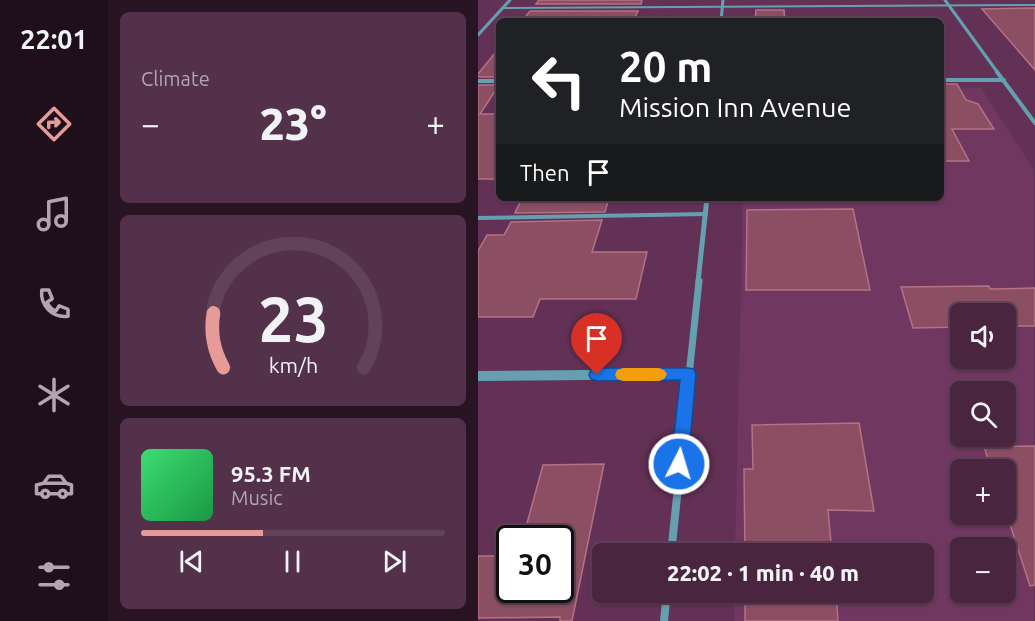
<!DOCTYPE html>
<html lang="en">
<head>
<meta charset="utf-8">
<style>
  body { margin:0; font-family:Ubuntu,sans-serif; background:#54314b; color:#f1f3f6; height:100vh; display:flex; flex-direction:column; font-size:22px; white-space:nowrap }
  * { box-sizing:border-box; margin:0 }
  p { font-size:20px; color:#b2a5b1 }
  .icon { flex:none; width:33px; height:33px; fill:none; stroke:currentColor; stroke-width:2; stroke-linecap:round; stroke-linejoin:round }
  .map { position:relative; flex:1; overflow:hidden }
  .sheet { display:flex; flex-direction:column; gap:12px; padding:12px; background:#291423; width:370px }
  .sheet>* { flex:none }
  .guide { position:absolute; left:18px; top:18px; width:448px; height:183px; border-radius:9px; box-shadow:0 2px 4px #0004,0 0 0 2px #614259; background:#202124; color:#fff; overflow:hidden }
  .fabs { position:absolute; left:472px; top:303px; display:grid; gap:12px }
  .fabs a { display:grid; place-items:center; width:66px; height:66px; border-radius:9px; background:#4a2540; box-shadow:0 2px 4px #0004,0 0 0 2px #614259; font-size:30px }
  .speed { position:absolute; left:18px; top:525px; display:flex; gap:12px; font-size:30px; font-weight:700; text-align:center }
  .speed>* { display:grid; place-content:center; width:78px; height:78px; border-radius:50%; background:#4a2540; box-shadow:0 2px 4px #0004,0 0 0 2px #614259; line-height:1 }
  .speed .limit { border:3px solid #111; border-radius:9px; background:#fff; color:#111 }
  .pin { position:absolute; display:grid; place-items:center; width:51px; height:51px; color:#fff; margin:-62px -26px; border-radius:50% 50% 50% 0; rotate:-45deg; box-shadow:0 0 6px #0007 }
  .pin .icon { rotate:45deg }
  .me { position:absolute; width:66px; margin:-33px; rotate:5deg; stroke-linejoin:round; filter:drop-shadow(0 0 4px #0008) }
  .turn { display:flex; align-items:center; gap:21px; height:126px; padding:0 24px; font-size:27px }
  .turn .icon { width:78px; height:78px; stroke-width:2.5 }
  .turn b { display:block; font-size:42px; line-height:51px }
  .then { display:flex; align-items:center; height:57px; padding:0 24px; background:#0003; gap:12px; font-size:22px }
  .big { font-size:45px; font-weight:800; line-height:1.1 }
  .sheet .tile { flex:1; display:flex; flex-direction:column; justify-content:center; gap:9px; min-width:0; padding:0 21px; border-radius:9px; background:#54314b }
  .sheet .dial { align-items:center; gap:0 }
  .dial svg { height:156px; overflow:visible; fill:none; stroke:#614259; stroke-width:7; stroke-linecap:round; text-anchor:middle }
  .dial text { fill:#f1f3f6; stroke:none }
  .song { display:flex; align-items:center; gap:18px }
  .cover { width:72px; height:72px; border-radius:9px; background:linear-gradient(135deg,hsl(140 70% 55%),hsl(140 70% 35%)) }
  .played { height:6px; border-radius:3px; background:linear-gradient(90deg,#e69b98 40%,#614259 40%) }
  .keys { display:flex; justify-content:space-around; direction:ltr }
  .heat { display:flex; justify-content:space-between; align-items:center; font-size:33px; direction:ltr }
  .trip { position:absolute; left:114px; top:543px; width:342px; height:60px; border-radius:9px; background:#4a2540; box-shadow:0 2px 4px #0004,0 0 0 2px #614259; font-weight:800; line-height:60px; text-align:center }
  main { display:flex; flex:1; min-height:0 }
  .tabs { display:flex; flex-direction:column; width:108px; justify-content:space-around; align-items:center; background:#1e0f1a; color:#b2a5b1 }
  .tabs .icon { width:42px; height:42px }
  .tabs .selected { color:#e69b98 }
  .tabs b { font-size:27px; color:#f1f3f6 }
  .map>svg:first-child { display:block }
  .built { fill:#703760; fill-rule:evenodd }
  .building { fill:#8c4e63; stroke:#b47287; stroke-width:1.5 }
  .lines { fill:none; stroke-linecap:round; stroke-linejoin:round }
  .service-far1 { stroke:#65a0b1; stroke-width:2 }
  .service { stroke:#65a0b1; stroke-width:4 }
  .minor-far4 { stroke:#65a0b1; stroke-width:3 }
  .minor-far3 { stroke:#65a0b1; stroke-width:4 }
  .minor-far2 { stroke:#65a0b1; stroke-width:5 }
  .minor-far1 { stroke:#65a0b1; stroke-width:7 }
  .minor { stroke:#65a0b1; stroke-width:8 }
  .tertiary { fill:#65a0b1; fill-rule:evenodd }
  .route { fill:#1a73e8; stroke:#114b97; stroke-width:1.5 }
  .slow { fill:#f59e0b }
</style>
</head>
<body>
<main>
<nav class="tabs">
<b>22:01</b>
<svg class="icon selected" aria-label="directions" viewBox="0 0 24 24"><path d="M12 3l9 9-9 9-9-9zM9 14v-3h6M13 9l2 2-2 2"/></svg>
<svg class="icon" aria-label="music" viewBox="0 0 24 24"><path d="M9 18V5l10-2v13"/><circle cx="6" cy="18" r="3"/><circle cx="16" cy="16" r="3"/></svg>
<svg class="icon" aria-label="phone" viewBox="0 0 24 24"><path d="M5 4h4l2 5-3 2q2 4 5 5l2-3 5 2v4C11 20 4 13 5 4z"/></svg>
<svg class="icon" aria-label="climate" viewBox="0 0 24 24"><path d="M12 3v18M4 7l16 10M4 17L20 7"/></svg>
<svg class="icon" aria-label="car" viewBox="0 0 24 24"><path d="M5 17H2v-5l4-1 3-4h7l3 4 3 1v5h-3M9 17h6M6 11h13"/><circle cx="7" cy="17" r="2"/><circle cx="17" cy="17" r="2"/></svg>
<svg class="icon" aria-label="filters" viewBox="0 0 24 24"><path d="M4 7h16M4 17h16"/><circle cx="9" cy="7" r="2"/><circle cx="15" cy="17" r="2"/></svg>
</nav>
<section class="sheet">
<div class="tile"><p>Climate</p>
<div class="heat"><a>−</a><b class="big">23°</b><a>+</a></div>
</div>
<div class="tile dial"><svg viewBox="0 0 100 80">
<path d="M14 69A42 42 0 1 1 86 69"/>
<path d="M14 69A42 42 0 0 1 9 41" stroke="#e69b98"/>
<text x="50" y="56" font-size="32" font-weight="700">23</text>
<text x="50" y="72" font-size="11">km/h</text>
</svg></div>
<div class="tile">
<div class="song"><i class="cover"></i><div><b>95.3 FM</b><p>Music</p></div></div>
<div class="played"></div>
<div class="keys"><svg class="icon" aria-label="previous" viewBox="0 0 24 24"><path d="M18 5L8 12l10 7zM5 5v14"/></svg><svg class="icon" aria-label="pause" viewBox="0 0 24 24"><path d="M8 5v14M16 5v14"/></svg><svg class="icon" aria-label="next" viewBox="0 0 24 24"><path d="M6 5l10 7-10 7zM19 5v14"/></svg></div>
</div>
</section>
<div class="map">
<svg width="557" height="621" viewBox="0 0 557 621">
  <rect width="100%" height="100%" fill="#633155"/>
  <path class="built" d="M503 88 556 170V621H256L257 593 446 592V554L257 553 265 198H464V89ZM483 314H528V358H483ZM483 392H528V436H483ZM483 470H528V514H483ZM483 548H528V592H483Z"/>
  <path class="building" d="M61 0H164L163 4H58Z
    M557 8V70L504 9Z
    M278 10H306L307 21H277Z
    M52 11H160L155 21H44Z
    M21 48V77H0V74Z
    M464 84H479L488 100 500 104 516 129H474L491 161H464Z
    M0 85H21L2 114H21V179H0Z
    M44 198H131L127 212 37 213Z
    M375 209 392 290H268L269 210Z
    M124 220 114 252H169L158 299H62L55 317H0V251L9 235H26L33 222Z
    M511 286 512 289 557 288V326H528V314H483V327L435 328 423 287Z
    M381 423 396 511 350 510 354 554H267L266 469H275L274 425Z
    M557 446V585L552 586 528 512V470H514L506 447Z
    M126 464 94 621H82V617L0 618V556H32V590H82V538H45L65 465Z
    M267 592H358L360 621H267Z"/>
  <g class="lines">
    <path class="service-far1" d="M25 8 557 5"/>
    <path class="service" d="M0 218 228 214"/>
    <path class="minor-far4" d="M467 0 520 73
      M243 21 245 0
      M0 35 32 0"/>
    <path class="minor-far3" d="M519 72 557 123
      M464 80H526
      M0 81H21"/>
    <path class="minor-far2" d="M220 282 229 198"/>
    <path class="minor-far1" d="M205 432 221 281"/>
    <path class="minor" d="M193 554 206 430
      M186 621 189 592"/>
    <path class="tertiary" d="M210 369 214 370 216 374 214 378 210 379 0 381V371Z"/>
  </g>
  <path class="route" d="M119 368H210L216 369 218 374 210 464 208 470 201 472 195 470 193 464 202 380 119 381 113 379 111 375 113 370Z"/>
  <path class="slow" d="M145 368H181L186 370 189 374 186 379 181 381H145L139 379 137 375 139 370Z"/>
</svg>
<div class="fabs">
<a><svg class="icon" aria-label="sound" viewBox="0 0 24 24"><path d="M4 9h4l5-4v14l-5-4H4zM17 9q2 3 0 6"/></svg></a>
<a><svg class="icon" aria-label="search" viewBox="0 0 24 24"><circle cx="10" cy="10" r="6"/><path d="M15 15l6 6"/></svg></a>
<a>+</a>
<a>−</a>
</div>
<div class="speed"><div class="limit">30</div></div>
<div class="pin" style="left:119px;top:375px;background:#d93025"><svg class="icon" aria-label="arrive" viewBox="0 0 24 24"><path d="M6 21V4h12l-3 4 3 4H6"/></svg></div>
<svg class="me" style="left:201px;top:464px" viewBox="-20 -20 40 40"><circle r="17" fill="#1a73e8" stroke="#fff" stroke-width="3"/><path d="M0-11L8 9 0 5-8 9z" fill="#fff"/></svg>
<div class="trip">22:02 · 1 min · 40 m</div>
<div class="guide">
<div class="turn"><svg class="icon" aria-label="left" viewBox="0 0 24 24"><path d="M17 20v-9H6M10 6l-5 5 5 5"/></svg><div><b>20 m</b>Mission Inn Avenue</div></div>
<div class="then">Then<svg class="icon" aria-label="arrive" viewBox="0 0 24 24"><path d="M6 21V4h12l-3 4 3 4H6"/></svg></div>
</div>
</div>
</main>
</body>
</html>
